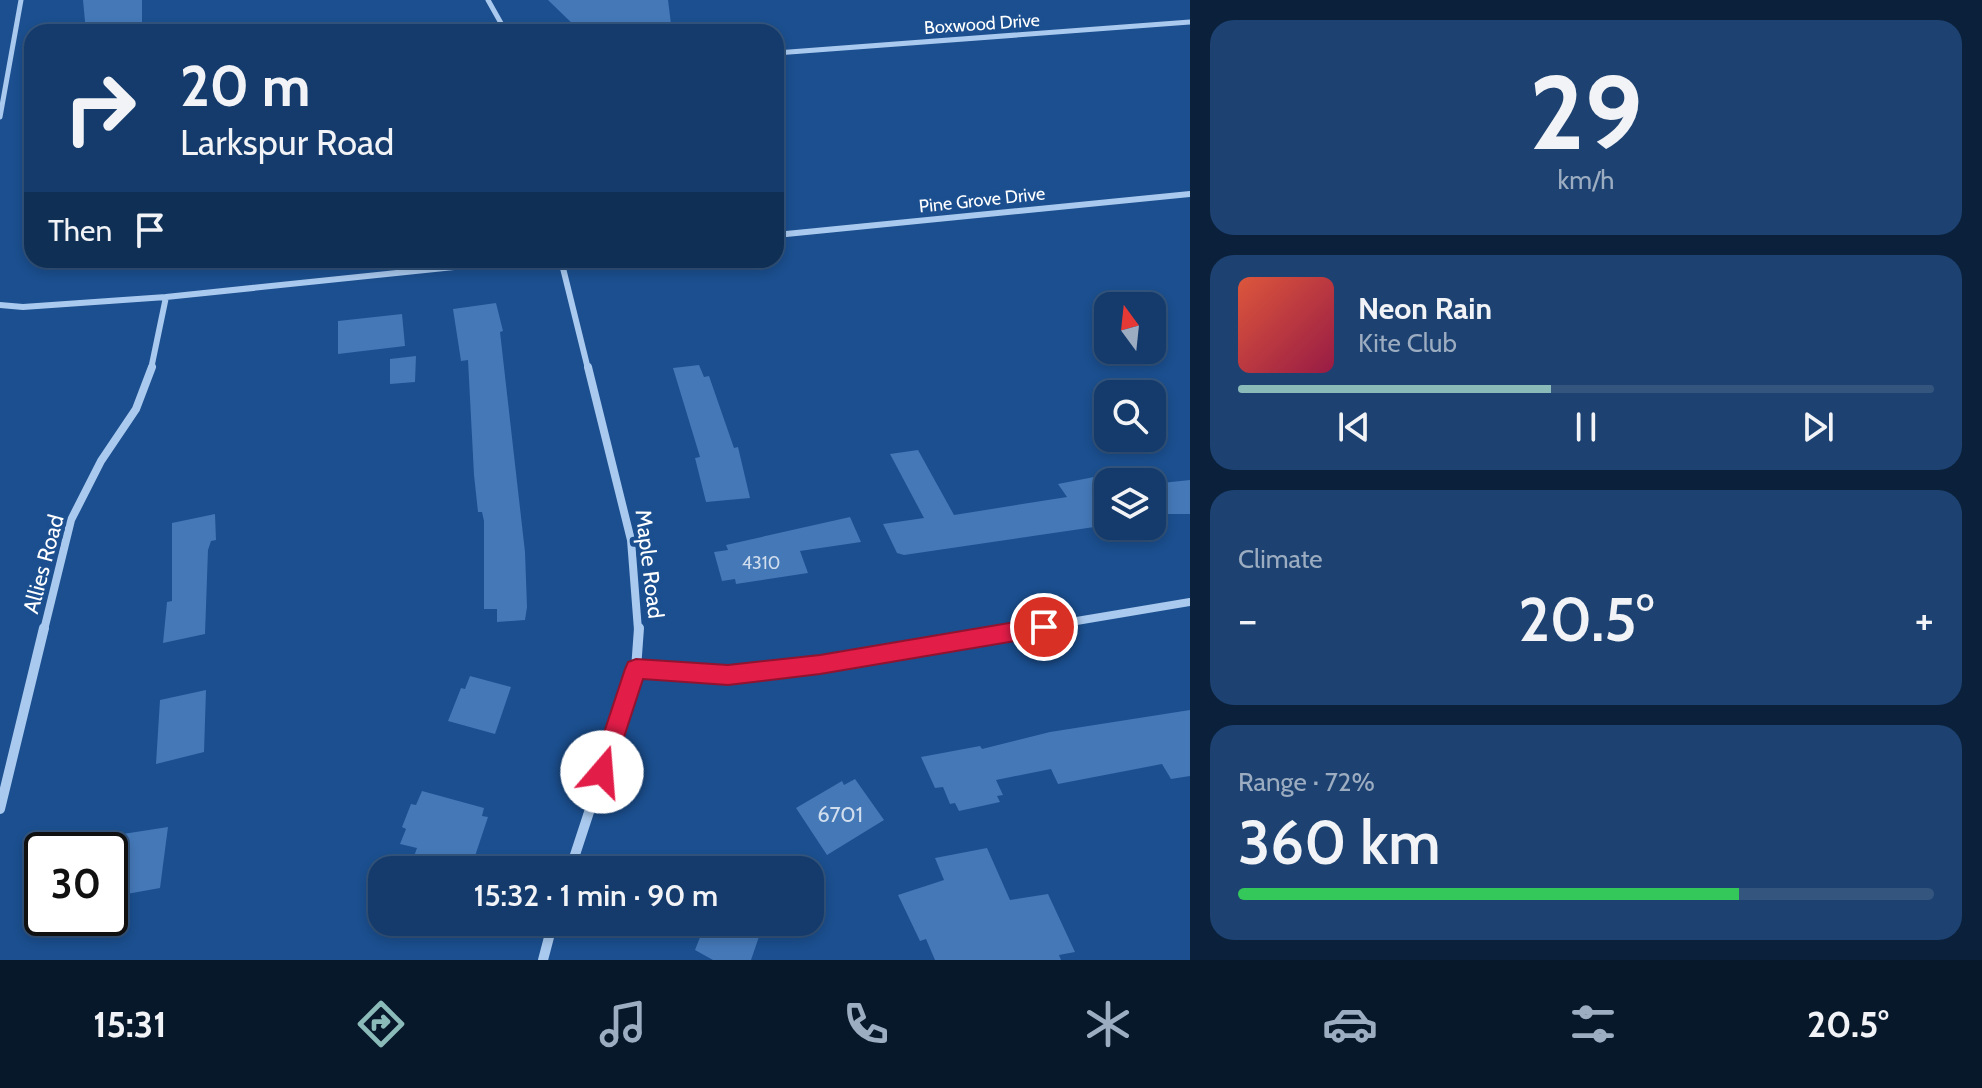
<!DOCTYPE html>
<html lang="en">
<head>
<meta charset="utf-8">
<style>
  body { margin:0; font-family:Cabin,sans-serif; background:#1d4271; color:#f1f3f6; height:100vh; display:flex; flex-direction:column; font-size:30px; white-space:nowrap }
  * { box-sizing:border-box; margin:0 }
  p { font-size:26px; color:#9dadc1 }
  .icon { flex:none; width:44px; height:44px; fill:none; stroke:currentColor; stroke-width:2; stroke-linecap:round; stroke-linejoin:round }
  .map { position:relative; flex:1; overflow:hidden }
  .panel { display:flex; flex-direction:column; gap:20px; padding:20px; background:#0b203b; width:792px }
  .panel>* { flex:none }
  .top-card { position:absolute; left:24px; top:24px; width:760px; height:244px; border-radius:24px; box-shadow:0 4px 12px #0003,0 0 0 2px #33557e; background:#143b6b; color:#f1f3f6; overflow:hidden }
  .needle { width:52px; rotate:345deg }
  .controls { position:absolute; left:1094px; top:292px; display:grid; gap:16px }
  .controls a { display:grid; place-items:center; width:72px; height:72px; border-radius:16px; background:#143b6b; box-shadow:0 4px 12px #0003,0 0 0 2px #33557e; font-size:40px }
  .speed { position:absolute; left:24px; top:832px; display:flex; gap:16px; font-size:40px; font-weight:700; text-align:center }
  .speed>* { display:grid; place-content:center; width:104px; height:104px; border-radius:50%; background:#143b6b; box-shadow:0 4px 12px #0003,0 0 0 2px #33557e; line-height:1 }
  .speed .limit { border:4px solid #111; border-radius:12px; background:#fff; color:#111 }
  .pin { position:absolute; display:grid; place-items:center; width:68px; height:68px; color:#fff; margin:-34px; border:4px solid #fff; border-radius:50%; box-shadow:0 2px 8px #0007 }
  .me { position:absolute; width:88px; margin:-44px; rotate:18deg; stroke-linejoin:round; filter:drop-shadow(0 0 6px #0008) }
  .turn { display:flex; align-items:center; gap:28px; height:168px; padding:0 24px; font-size:36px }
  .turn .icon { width:104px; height:104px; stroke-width:2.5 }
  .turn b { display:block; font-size:56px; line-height:68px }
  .then { display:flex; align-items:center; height:76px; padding:0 24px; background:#0003; gap:16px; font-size:30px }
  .big { font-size:60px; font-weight:600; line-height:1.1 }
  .panel .tile { flex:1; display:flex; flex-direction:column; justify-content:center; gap:12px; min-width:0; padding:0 28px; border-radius:24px; background:#1d4271 }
  .panel .dial { align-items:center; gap:0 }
  .dial b { font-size:104px; line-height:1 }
  .song { display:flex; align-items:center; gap:24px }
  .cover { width:96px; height:96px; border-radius:12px; background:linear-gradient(135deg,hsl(10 70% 55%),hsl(340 70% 35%)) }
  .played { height:8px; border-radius:4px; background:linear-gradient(90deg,#8bbbb9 45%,#33557e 45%) }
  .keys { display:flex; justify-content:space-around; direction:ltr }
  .heat { display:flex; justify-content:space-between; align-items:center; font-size:44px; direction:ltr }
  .charge { height:12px; border-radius:6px; background:linear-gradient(90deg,#34c759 72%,#33557e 0) }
  .trip { position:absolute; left:368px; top:856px; width:456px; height:80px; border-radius:24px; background:#143b6b; box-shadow:0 4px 12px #0003,0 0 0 2px #33557e; font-weight:600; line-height:80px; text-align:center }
  .menu { display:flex; height:128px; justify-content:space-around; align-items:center; background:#08182b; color:#9dadc1 }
  .menu .icon { width:56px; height:56px }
  .menu .on { color:#8bbbb9 }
  .menu b { font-size:36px; color:#f1f3f6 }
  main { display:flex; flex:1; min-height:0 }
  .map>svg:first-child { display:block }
  .building { fill:#4478b7 }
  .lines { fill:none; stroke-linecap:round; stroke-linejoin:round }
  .street-far3 { stroke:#a9c9ee; stroke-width:5 }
  .street-far2 { stroke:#a9c9ee; stroke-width:6 }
  .street-far1 { stroke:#a9c9ee; stroke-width:8 }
  .street { stroke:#a9c9ee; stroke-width:10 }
  .route { fill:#e11d48; stroke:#92132f; stroke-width:2 }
  .labels { text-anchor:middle; stroke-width:8; stroke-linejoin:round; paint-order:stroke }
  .far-street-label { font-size:18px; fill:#fff; stroke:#1b4f8f }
  .number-label { font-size:18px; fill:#d0dded }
  .street-label { font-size:22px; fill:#fff; stroke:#1b4f8f }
  .near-number-label { font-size:22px; fill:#d0dded }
</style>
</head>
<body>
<main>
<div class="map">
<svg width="1190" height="960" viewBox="0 0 1190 960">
  <rect width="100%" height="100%" fill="#1b4f8f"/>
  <path class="building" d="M83 0H142V32H86Z
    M548 0H668L672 32H581Z
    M496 303 503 331 500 332 525 552 527 607 525 620 497 622V609H484V521L482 512H478L474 475 468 360 461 361 453 309Z
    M402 314 405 346 338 354V321Z
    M416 356 415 382 390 384V359Z
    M699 365 704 377 709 376 734 448 738 447 750 498 706 502 695 458 700 457 673 368Z
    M918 450 954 515 1067 497 1058 484 1094 477 1108 496V525L904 555 897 553 883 524 924 518 890 454Z
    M1190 480V514H1152V484Z
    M215 514 216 540 211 541 208 550 205 634 163 643 167 602 172 601V523Z
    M850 517 861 542 800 551 808 573 736 584 735 579 722 581 714 552 728 550 726 545Z
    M470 676 511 687 495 734 448 721 461 688 465 689Z
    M206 690 204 752 156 764 160 700Z
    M1190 710V776L1171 779 1162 764 1058 784 1051 769 996 780 1003 795 997 796 1000 802 959 811 955 803 950 804 943 787 935 788 921 757 980 746 982 749 1050 732Z
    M855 779 884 820 827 855 796 808 842 781 844 785Z
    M422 791 484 808 482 816 488 817 472 865 464 862 463 867 443 862 440 870H409L417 848 400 844 406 829 402 827 411 804 416 805Z
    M168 827 160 888 110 897V836Z
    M987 848 1010 900 1048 894 1075 952 1059 955 1061 960H935L926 939 920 941 898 895 944 880 935 858Z
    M706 922H764L751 960H713L695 950Z"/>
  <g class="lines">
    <path class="street-far3" d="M488 0 506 32
      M776 53 1190 22
      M0 117 21 0"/>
    <path class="street-far2" d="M776 235 1190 194
      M561 260 588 369
      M0 305 23 307 166 297 521 260
      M151 369 166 297"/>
    <path class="street-far1" d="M588 367 631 540 638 630
      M44 630 71 520 101 461 136 409 152 367
      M1023 630 1190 602"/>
    <path class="street" d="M636 669 728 675 820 664 1035 628
      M0 809 44 628
      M570 870 636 669 639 628
      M543 960 553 922"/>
  </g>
  <path class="route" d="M1044 617 1051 620 1054 627 1051 633 1044 636 820 674 728 685 643 679 610 780 602 783 594 780 591 772 625 669 628 662 636 659 728 665 820 655Z"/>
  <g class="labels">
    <g class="far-street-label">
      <text transform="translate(982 24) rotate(-4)" y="6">Boxwood Drive</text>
      <text transform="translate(982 200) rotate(-6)" y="6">Pine Grove Drive</text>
    </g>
    <g class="number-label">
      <text x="761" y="569">4310</text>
    </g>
    <g class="street-label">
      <text transform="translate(43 564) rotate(-75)" y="8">Allies Road</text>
      <text transform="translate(650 564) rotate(83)" y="8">Maple Road</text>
    </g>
    <g class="near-number-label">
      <text x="840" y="822">6701</text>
    </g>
  </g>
</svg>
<div class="controls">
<a><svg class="needle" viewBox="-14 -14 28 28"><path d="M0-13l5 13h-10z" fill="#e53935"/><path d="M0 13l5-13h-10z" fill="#9dadc1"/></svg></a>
<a><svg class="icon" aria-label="search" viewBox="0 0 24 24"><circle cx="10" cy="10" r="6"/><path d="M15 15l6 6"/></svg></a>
<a><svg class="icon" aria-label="layers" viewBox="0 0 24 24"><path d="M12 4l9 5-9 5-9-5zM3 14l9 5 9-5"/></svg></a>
</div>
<div class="speed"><div class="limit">30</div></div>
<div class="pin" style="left:1044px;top:627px;background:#d93025"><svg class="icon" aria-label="arrive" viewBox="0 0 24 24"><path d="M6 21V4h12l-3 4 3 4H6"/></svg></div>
<svg class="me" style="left:602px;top:772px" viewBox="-20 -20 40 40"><circle r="19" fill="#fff"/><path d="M0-13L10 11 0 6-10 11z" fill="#e11d48"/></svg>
<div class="trip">15:32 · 1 min · 90 m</div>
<div class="top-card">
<div class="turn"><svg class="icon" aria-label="right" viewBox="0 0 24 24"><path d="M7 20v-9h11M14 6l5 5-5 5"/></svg><div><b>20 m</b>Larkspur Road</div></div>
<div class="then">Then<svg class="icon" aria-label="arrive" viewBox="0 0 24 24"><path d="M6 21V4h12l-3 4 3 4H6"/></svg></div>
</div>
</div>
<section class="panel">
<div class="tile dial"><b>29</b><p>km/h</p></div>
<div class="tile">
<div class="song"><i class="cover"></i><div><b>Neon Rain</b><p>Kite Club</p></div></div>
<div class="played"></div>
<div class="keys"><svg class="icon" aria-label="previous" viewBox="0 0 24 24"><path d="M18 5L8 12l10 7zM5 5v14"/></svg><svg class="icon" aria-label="pause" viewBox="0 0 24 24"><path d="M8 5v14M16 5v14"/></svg><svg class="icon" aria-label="next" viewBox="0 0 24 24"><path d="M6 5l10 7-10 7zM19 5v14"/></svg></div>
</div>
<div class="tile"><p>Climate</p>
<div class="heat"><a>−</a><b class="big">20.5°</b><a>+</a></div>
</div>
<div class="tile"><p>Range · 72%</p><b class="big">360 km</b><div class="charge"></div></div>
</section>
</main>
<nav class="menu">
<b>15:31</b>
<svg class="icon on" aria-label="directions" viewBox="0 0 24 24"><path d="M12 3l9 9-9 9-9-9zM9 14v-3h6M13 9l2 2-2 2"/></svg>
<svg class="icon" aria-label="music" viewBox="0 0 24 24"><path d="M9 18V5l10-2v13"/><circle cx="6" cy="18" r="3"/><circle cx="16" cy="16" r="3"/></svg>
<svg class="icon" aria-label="phone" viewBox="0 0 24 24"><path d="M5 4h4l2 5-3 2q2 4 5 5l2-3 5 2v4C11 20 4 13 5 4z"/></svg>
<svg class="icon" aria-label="climate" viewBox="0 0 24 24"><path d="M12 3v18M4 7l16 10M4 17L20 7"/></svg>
<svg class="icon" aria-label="car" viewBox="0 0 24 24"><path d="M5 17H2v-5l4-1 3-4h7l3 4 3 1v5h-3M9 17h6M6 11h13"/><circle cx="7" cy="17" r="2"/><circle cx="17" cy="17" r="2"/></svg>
<svg class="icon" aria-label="filters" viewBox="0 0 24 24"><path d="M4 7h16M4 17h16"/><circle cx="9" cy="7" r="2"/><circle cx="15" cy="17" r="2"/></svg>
<b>20.5°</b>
</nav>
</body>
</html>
